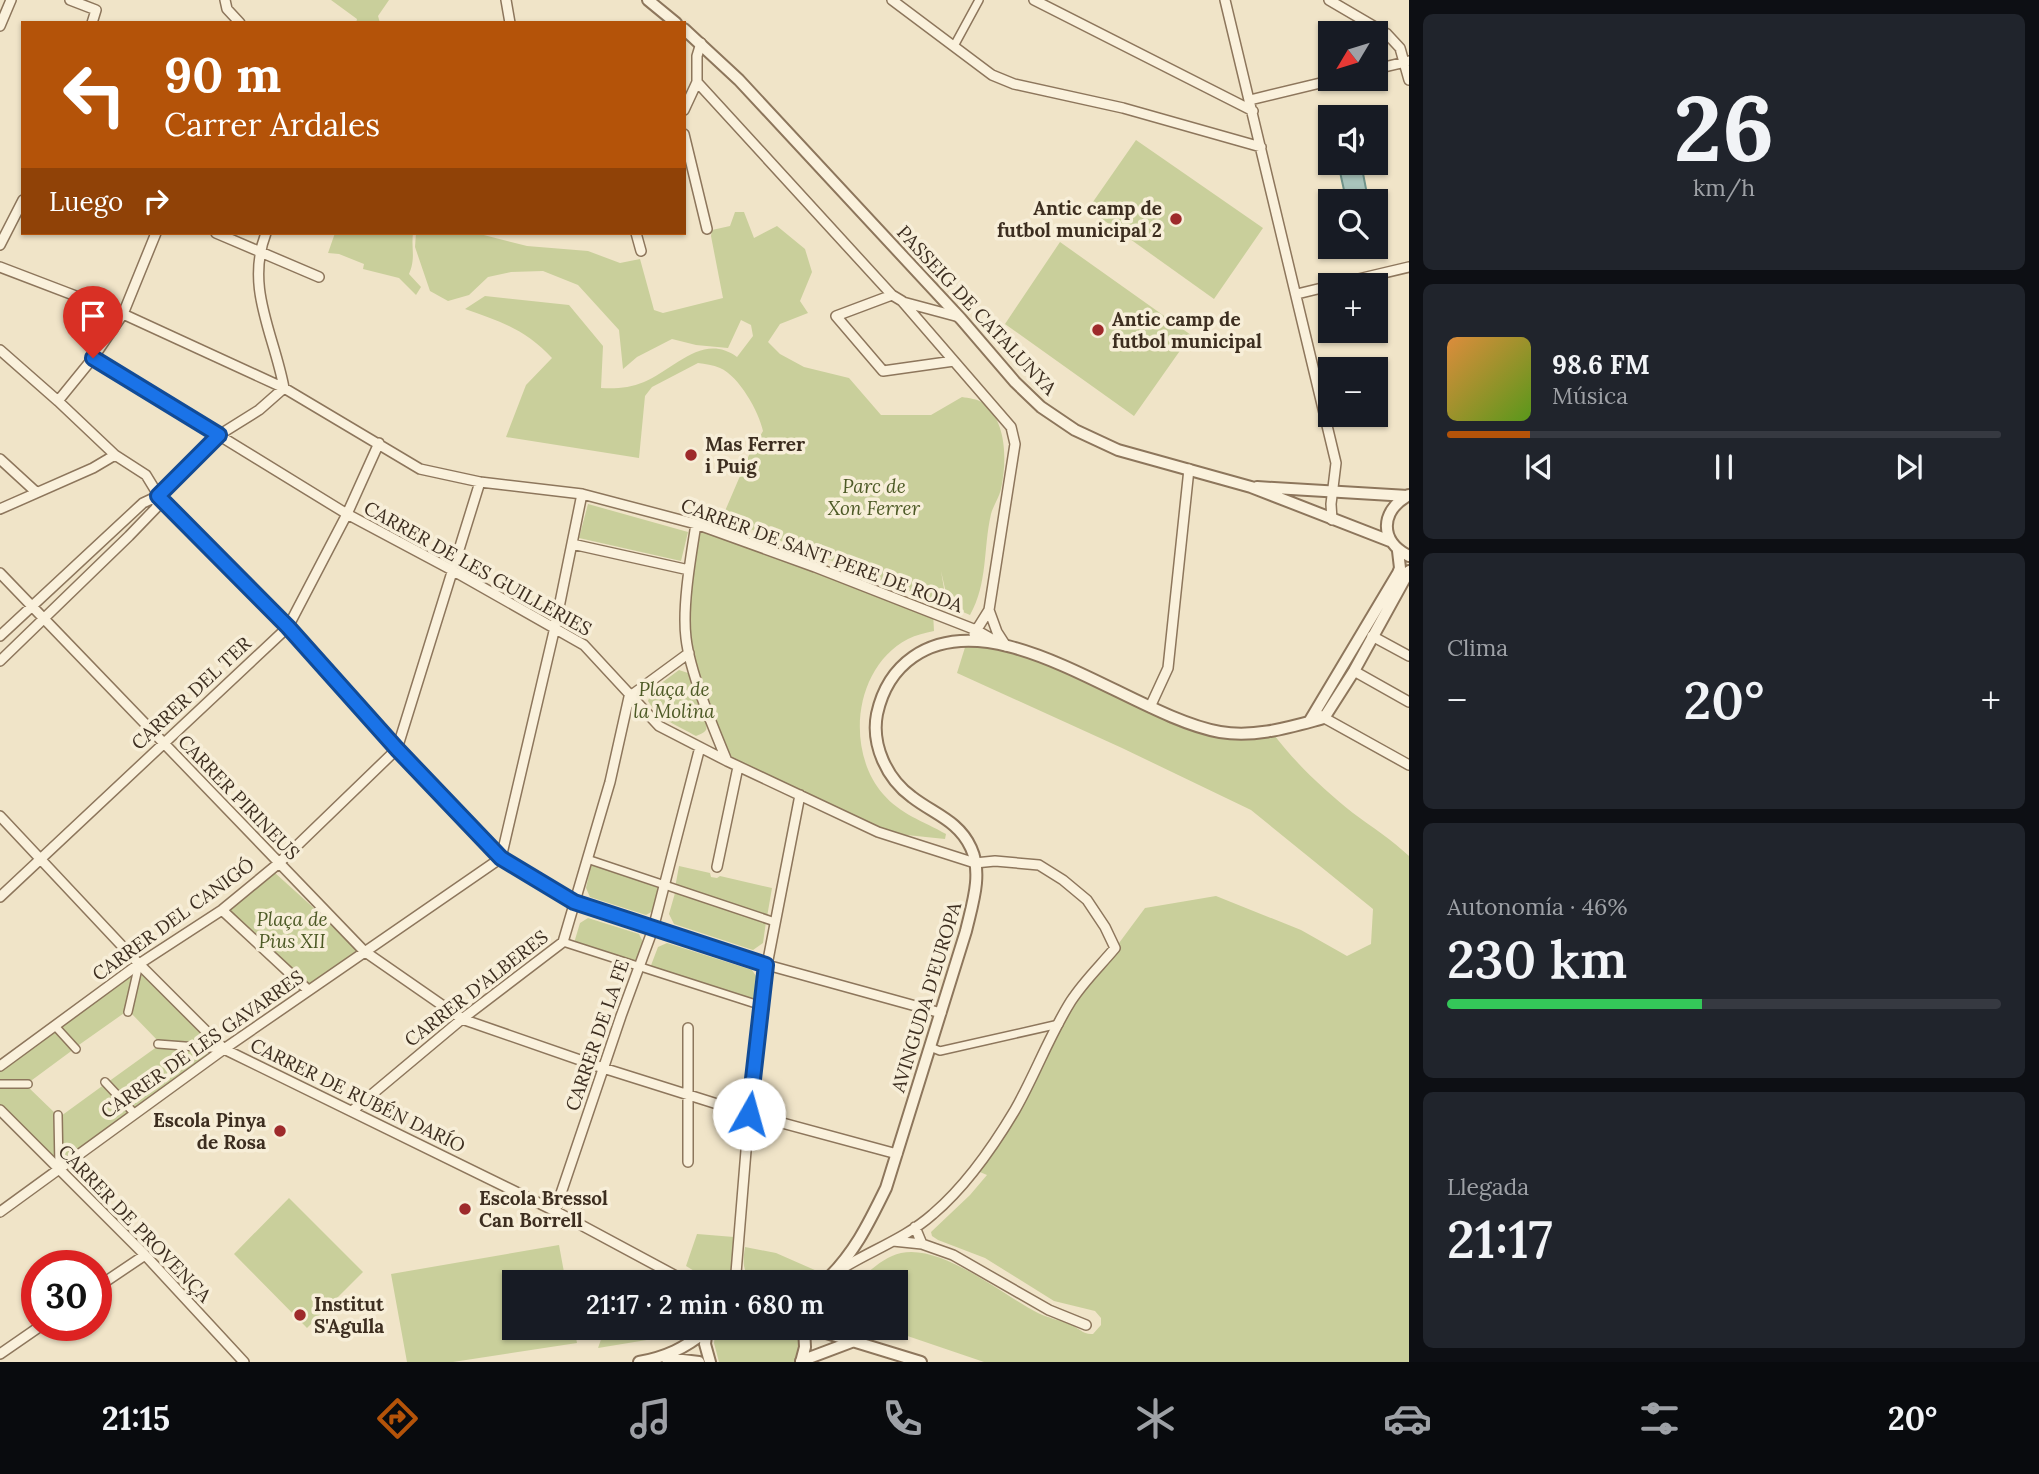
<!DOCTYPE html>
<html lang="es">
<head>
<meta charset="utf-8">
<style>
  body { margin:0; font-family:Lora,serif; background:#20242c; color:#f1f3f6; height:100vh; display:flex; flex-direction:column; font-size:26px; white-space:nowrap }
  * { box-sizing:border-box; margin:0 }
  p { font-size:23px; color:#9ea1a6 }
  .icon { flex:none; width:38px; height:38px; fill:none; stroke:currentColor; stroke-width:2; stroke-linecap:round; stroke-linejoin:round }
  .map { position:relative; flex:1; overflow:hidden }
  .side { display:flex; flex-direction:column; gap:14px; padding:14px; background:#0d0f14; width:630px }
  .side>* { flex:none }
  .guide { position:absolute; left:21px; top:21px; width:665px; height:214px; border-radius:0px; box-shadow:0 2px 5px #0004; background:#b45309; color:#fff; overflow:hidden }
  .needle { width:46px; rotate:232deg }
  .buttons { position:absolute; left:1318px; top:21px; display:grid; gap:14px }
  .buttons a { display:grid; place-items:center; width:70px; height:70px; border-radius:0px; background:#171b24; box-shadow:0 2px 5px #0004; font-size:35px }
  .speed { position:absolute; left:21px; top:1250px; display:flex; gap:14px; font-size:35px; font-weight:700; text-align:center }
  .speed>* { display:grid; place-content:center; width:91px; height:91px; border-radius:50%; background:#171b24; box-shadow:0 2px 5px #0004; line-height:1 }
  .speed .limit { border:10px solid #d22; background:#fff; color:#111 }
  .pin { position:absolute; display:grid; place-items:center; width:60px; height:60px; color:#fff; margin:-72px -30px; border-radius:50% 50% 50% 0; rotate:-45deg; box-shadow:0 0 7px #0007 }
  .pin .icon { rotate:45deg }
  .me { position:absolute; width:77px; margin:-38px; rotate:7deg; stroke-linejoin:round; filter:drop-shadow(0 0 5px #0008) }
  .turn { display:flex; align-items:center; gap:24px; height:147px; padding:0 28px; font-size:32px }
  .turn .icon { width:91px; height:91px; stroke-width:2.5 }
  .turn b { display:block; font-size:49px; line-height:60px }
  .then { display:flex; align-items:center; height:66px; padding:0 28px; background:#0003; gap:14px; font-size:26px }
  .big { font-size:52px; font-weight:600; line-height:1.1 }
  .side .widget { flex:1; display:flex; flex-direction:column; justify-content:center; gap:10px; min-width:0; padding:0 24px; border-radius:10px; background:#20242c }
  .side .dial { align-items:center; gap:0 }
  .dial b { font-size:91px; line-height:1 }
  .song { display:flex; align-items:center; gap:21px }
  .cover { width:84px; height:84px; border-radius:10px; background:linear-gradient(135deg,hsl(30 70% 55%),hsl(90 70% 35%)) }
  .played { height:7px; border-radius:4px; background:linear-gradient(90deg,#b45309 15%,#363941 15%) }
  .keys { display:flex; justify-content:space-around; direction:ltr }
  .heat { display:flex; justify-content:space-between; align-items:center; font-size:38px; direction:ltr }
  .charge { height:10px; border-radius:5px; background:linear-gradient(90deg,#34c759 46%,#363941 0) }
  .trip { position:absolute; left:502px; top:1270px; width:406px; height:70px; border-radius:0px; background:#171b24; box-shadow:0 2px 5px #0004; font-weight:600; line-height:70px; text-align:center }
  .tab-bar { display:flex; height:112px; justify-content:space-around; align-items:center; background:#090b0e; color:#9ea1a6 }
  .tab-bar .icon { width:49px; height:49px }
  .tab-bar .selected { color:#b45309 }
  .tab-bar b { font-size:32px; color:#f1f3f6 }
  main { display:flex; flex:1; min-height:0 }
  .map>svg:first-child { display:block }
  .green { fill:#c9cf9b }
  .water { fill:#a9c4bc; stroke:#6f938a; stroke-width:2 }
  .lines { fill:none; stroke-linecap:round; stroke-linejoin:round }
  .pedestrian-casing { stroke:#8d765c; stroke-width:10 }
  .minor-casing { stroke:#8d765c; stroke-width:12 }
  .tertiary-casing { stroke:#8d765c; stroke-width:14 }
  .pedestrian { stroke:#faf1dc; stroke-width:7 }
  .minor { stroke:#faf1dc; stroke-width:9 }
  .tertiary { stroke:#faf1dc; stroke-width:10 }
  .route-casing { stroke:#114b97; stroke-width:18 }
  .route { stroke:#1a73e8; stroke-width:12 }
  .poi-dot { fill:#9e2a2b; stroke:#f7eed8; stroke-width:2.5 }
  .labels { text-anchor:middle; stroke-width:7; stroke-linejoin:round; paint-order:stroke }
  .poi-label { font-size:19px; font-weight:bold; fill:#3d2e20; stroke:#f7eed8; text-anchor:start }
  .street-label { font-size:19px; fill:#3d2e20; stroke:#f7eed8 }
  .park-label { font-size:19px; font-style:italic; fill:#4d5a26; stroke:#f7eed8 }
</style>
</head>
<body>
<main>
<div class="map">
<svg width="1409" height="1362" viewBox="0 0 1409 1362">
  <rect width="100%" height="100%" fill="#f0e4c8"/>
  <path class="green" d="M309 0H389L378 16 380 23H356L357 19 331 0Z
    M1136 140 1263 228 1214 299 1088 209Z
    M735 212H744L754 238 777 226 805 249 812 272 800 301 808 313 780 324 768 342 780 354 804 367 849 378 881 415H931L962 397C968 398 978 399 983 403 1007 421 1007 461 1001 489 999 498 993 506 991 514 983 549 988 583 970 615L949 606 941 571 947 606 722 518 749 455 763 431C759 412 739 376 720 368 713 365 705 364 698 363L652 387 645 396 639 458 506 437 526 385 552 358C526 330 500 321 465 309L485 296 569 305 603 346 601 388C615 389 630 388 644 382 675 369 703 332 737 357L753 336 751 325 741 320 728 348 696 345 672 339 637 357 623 369 619 330 578 285 543 271 511 272 488 277 469 295 448 301 430 291 415 247 416 233H476L527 246 588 251 620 263 640 259 654 310 663 313 723 298 711 236 712 230 730 226Z
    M335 233H413C411 249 416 258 409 274L421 287 416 295 399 278 363 269 364 264 339 254 328 253Z
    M1060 242 1191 335 1134 416 1005 324Z
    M588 504 688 532 681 561 579 538Z
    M696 524 933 613 934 631C925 633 916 635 908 639 854 667 845 750 883 794 900 814 923 821 946 834L945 839 878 832 728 761 689 653 685 636Z
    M967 641 1009 644 1219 732H1272C1294 762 1324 790 1353 813 1372 827 1392 840 1409 856V1362H984L884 1328H896V1283H855C869 1272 883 1257 901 1253 943 1244 1002 1295 1038 1313 1048 1318 1059 1320 1069 1324 1078 1327 1083 1335 1093 1334L1101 1325V1318L1095 1311 1054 1301 985 1258 938 1240 932 1236 931 1232 970 1195 987 1175 975 1170 1015 1110 1059 1024 1145 908 1216 896 1301 930 1347 956 1371 944 1373 909 1251 810 1122 748 957 673Z
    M679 670 688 673C692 683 710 721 706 730 704 733 700 734 696 736 678 726 659 719 648 701L652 690Z
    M591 865 660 888 655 910 646 915 590 897 586 888Z
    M679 866 710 873 711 877 717 878 720 876 772 888 767 917 675 888Z
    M274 872 359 949 308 985 222 910Z
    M675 893 766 922 763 943 753 950 674 924 669 914Z
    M588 918 639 934 644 944 636 964 574 943 580 923Z
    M667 943 752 970 758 979 755 1004 650 968 658 947Z
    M140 969 221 1047 160 1043 129 1011Z
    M135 970 127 1011 76 1047 57 1025Z
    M55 1027 74 1049 28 1083H0V1068Z
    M158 1046 221 1050 135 1111 108 1082Z
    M105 1084 132 1113 61 1164V1116Z
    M0 1086H27L57 1115V1166L0 1108Z
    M289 1198 363 1272 307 1328 234 1254Z
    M697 1234 734 1237 731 1278 727 1282 714 1283 686 1266Z
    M559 1245 566 1283H514V1328H574L577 1343 453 1362H407L391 1274Z
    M745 1247 776 1253 817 1271 803 1283 751 1281C742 1269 743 1260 745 1247Z
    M619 1328H690L683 1334 598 1348 604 1331Z
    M716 1328H798C801 1339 801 1352 796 1362H719L714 1343Z"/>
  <path class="water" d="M1338 163H1361L1367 194 1346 199Z"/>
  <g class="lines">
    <g class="pedestrian-casing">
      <path id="pedestrian" d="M954 46 979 0
        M587 859 775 922
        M563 942 762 1006
        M128 1012 139 964
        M55 1026 76 1049
        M158 1044 224 1049
        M930 1047 940 1051 1059 1024
        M105 1082 134 1113
        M0 1084H28
        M58 1115 59 1168"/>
    </g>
    <g class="minor-casing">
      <path id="minor" d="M70 0 96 10 92 23
        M225 0 227 9 240 23
        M506 0 510 23
        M892 0 992 75 1014 84 1123 108 1261 147
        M1034 0 1253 111
        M1225 0 1336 463 1331 504 1332 520
        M1329 0 1387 34 1400 48 1409 80
        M0 26 11 0
        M1376 69 1409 61
        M697 82 892 295 902 301 1011 427 1015 444 989 610 974 634
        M1250 100 1337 79
        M684 110 697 82V56L701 43
        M684 134 707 229
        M216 233 319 277
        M636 233 641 251
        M0 245 23 200
        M0 267 123 314 284 388 420 469 480 482 582 494 696 524 815 567 976 630 997 642
        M1333 285 1409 267
        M1297 294 1330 286
        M892 295 836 316 883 371 954 361
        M903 302 959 317
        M0 350 58 401 115 455 146 475 160 498 288 627 397 749 501 858 574 902 767 965 941 1013
        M93 358 347 514 452 570 584 645 659 726 727 761 878 832 975 863 995 861 1039 865 1063 880 1087 900 1105 927 1115 948C1100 966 1084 981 1071 1001 1049 1036 1035 1075 1015 1110 993 1147 966 1186 933 1214 905 1239 869 1251 838 1271
        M58 401 93 358 123 314 156 233
        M0 459 36 492
        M0 509 93 468 115 455
        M696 524C691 556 682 606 686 638 690 673 713 727 727 761
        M572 544 689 570
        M0 573 364 951 462 1019 603 1068 749 1114 897 1154
        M989 610 997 632 1006 646
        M0 636 143 503 158 496 219 435 259 410 284 388C274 334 245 288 266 233
        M1372 636 1409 656
        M0 661 129 536 156 508 160 498
        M1354 671 1409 702
        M1150 707 1168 668 1189 469
        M1319 715 1409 765
        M0 816 139 964 224 1049 555 1211 689 1283
        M717 867 738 767
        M0 897 288 627 347 514 379 443
        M222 910 308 990
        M688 1028V1162
        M0 1066 139 964 222 910 279 863 397 749 480 482
        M0 1110 145 1255 244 1362
        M352 1111 462 1019 563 942 610 782 629 697 689 653
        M555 1211 621 1016 653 929 700 747
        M0 1212 224 1049 501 858 555 627 582 494
        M893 1241 922 1244 915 1227
        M922 1244 953 1255 1049 1310 1086 1325
        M738 1283 736 1273 749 1114 767 965 800 795
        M96 1288 145 1255
        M0 1354 42 1325"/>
    </g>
    <g class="tertiary-casing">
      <path id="tertiary" d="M648 0 676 23
        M684 29 739 80 961 319 1015 382 1041 407 1075 430 1118 450 1251 487 1390 541
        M1257 487 1408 496
        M1409 495C1380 511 1379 541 1409 556
        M1309 722 1398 573 1400 568 1398 551
        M823 1283C853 1256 869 1223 886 1188L966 931C972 905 983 874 971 848 959 821 934 814 912 797 887 779 871 745 877 714 882 691 893 671 913 657 998 598 1133 717 1220 732 1256 738 1290 727 1324 718L1354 671 1409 571
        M707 1328 705 1344 710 1362
        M810 1328 921 1362
        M666 1358 699 1362
        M801 1361 854 1341
        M639 1362C666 1357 685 1348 706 1331
        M801 1362 805 1347 804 1328"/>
    </g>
    <use href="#pedestrian" class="pedestrian"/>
    <use href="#minor" class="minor"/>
    <use href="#tertiary" class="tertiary"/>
  </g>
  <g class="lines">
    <g class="route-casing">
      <path id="route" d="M93 358 219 435 158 496 288 627 397 749 501 858 574 902 766 965 749 1114"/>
    </g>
    <use href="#route" class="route"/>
  </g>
  <g class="poi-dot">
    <circle cx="1176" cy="219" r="7"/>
    <circle cx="1098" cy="330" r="7"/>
    <circle cx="691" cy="455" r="7"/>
    <circle cx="280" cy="1131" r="7"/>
    <circle cx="465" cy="1209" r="7"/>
    <circle cx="300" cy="1315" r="7"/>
  </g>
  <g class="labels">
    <g class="poi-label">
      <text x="1162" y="215" text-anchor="end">Antic camp de<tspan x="1162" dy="22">futbol municipal 2</tspan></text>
      <text x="1112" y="326">Antic camp de<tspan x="1112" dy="22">futbol municipal</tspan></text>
      <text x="705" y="451">Mas Ferrer<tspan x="705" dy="22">i Puig</tspan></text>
      <text x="266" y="1127" text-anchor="end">Escola Pinya<tspan x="266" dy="22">de Rosa</tspan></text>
      <text x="479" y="1205">Escola Bressol<tspan x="479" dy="22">Can Borrell</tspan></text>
      <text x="314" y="1311">Institut<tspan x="314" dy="22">S'Agulla</tspan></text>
    </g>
    <g class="street-label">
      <text transform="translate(977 310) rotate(47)" y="7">PASSEIG DE CATALUNYA</text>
      <text transform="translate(822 555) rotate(20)" y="7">CARRER DE SANT PERE DE RODA</text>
      <text transform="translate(478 568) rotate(29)" y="7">CARRER DE LES GUILLERIES</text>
      <text transform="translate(191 693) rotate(-43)" y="7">CARRER DEL TER</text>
      <text transform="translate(239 797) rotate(46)" y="7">CARRER PIRINEUS</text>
      <text transform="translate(173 919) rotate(-36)" y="7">CARRER DEL CANIGÓ</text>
      <text transform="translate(476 988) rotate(-38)" y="7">CARRER D'ALBERES</text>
      <text transform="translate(926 997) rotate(-73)" y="7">AVINGUDA D'EUROPA</text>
      <text transform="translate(597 1035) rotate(-71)" y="7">CARRER DE LA FE</text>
      <text transform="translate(202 1044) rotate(-35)" y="7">CARRER DE LES GAVARRES</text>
      <text transform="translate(358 1095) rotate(26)" y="7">CARRER DE RUBÉN DARÍO</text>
      <text transform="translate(135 1223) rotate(46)" y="7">CARRER DE PROVENÇA</text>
    </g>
    <g class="park-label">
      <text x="874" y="493">Parc de<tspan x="874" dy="22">Xon Ferrer</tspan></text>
      <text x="674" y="696">Plaça de<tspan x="674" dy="22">la Molina</tspan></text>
      <text x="292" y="926">Plaça de<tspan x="292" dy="22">Pius XII</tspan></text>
    </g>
  </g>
</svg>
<div class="buttons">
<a><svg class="needle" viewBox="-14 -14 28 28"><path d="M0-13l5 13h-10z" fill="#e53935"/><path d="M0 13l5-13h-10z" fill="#9ea1a6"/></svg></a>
<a><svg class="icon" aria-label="sound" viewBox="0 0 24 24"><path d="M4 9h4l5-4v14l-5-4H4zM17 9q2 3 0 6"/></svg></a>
<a><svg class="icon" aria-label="search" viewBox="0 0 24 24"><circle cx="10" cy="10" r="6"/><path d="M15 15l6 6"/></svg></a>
<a>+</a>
<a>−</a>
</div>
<div class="speed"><div class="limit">30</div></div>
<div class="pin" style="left:93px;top:358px;background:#d93025"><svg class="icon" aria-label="arrive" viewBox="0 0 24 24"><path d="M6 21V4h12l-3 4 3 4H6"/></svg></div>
<svg class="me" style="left:749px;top:1114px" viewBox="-20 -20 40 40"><circle r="19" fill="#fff"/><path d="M0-13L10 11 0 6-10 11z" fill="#1a73e8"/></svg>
<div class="trip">21:17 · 2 min · 680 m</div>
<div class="guide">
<div class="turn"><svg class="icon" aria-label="left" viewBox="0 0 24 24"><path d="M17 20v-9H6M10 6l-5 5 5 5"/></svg><div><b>90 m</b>Carrer Ardales</div></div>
<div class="then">Luego<svg class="icon" aria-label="right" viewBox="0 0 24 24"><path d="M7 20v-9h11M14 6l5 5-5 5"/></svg></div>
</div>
</div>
<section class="side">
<div class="widget dial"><b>26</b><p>km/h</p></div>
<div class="widget">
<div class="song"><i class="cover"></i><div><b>98.6 FM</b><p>Música</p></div></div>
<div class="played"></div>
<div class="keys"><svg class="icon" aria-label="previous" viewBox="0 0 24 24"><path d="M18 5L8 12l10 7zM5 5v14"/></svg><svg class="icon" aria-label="pause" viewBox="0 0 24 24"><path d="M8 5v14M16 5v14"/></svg><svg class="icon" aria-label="next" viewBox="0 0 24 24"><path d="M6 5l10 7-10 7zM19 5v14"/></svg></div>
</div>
<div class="widget"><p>Clima</p>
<div class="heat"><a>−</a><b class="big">20°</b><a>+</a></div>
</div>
<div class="widget"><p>Autonomía · 46%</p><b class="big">230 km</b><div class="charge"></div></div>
<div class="widget"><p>Llegada</p><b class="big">21:17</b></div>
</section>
</main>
<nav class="tab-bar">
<b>21:15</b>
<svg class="icon selected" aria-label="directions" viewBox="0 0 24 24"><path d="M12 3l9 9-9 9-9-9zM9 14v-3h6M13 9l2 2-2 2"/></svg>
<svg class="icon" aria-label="music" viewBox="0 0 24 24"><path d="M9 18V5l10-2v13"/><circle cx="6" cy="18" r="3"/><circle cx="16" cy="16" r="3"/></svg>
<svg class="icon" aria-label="phone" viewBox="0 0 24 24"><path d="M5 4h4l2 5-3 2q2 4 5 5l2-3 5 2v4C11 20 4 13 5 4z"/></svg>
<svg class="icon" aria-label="climate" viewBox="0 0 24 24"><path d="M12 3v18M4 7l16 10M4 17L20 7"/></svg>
<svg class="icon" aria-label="car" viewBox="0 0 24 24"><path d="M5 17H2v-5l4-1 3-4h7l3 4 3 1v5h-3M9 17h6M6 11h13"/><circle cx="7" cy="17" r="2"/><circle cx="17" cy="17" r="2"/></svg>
<svg class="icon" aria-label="filters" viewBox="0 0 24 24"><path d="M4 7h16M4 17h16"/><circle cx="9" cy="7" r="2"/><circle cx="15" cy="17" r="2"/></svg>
<b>20°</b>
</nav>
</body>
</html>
